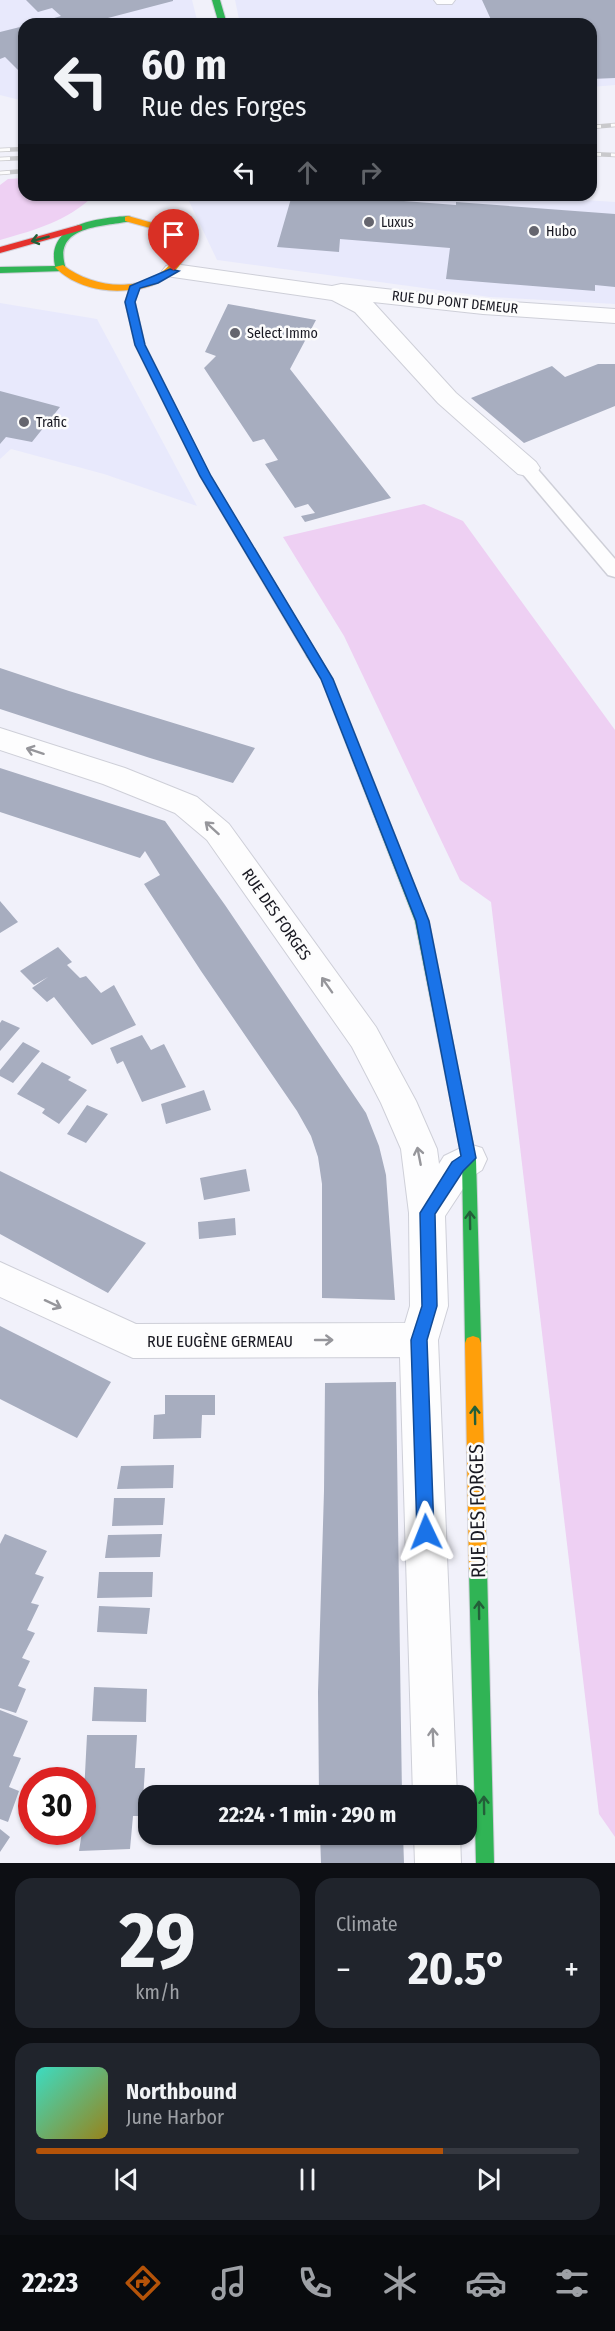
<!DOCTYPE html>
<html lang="en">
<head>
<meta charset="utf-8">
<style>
  body { margin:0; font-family:"Fira Sans Condensed",sans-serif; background:#20242c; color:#f1f3f6; height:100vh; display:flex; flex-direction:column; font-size:22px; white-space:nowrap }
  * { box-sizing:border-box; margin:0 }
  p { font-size:20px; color:#9ea1a6 }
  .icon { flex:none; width:33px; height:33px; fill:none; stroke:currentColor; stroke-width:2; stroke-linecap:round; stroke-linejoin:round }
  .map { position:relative; height:1863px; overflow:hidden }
  .side { display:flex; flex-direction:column; gap:15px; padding:15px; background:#0d0f14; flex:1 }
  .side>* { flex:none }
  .hud { position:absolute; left:18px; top:18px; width:579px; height:183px; border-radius:18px; box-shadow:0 2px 4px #0004; background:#171b24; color:#f1f3f6; overflow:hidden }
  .speed { position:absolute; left:18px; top:1767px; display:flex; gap:12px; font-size:30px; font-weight:700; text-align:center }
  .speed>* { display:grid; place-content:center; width:78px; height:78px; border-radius:50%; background:#171b24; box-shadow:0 2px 4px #0004; line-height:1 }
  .speed .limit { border:9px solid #d22; background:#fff; color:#111 }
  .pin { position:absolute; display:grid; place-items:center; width:51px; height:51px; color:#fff; margin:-62px -26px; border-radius:50% 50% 50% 0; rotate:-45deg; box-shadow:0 0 6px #0007 }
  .pin .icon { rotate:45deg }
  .me { position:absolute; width:66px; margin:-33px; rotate:358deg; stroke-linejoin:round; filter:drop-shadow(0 0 4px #0008) }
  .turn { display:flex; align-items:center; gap:21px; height:126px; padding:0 24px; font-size:27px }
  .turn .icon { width:78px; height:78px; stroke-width:2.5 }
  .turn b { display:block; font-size:42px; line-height:51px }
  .lanes { display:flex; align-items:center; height:57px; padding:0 24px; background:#0003; justify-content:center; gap:30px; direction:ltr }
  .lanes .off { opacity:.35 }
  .big { font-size:45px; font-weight:700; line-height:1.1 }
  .side .card { flex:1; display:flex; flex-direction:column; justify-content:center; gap:9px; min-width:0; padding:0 21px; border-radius:18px; background:#20242c }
  .side .dial { align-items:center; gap:0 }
  .dial b { font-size:78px; line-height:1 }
  .song { display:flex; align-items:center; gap:18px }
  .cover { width:72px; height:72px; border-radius:9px; background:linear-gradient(135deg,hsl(170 70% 55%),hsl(50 70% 35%)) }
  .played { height:6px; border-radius:3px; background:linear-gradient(90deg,#b45309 75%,#363941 75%) }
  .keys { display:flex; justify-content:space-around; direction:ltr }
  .heat { display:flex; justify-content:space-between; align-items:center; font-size:33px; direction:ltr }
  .side .tiles { flex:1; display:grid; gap:15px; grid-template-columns:1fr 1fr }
  .card:last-child { grid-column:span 2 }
  .trip { position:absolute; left:138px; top:1785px; width:339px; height:60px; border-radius:18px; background:#171b24; box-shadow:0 2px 4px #0004; font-weight:700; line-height:60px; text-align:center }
  .dock { display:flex; height:96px; justify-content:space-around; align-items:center; background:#090b0e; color:#9ea1a6 }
  .dock .icon { width:42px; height:42px }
  .dock .on { color:#b45309 }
  .dock b { font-size:27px; color:#f1f3f6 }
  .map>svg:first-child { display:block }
  .built { fill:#e8e9fc }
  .green { fill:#eed0f3 }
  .building { fill:#a7adbf }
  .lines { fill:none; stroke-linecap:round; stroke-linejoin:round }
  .lane-casing { stroke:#cecfd8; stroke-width:3 }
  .street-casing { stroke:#cecfd8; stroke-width:2 }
  .fast-casing { stroke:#cecfd8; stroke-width:2 }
  .slow-casing { stroke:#cecfd8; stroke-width:2 }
  .jam-casing { stroke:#cecfd8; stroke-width:2 }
  .lane { fill:#fdfdfe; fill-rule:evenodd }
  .street { fill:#fdfdfe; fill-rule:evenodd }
  .fast { fill:#30b455; fill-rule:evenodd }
  .slow { fill:#ff9f0a; fill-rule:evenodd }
  .jam { fill:#e5322d; fill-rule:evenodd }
  .rail-casing { stroke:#c9c9cc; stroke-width:4.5 }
  .rail { stroke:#fcfcfc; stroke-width:3; stroke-dasharray:10; stroke-linecap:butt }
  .oneway { stroke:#235f39 }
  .oneway2 { stroke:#96969b }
  .route { fill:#1a73e8; stroke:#114b97; stroke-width:1.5 }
  .poi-dot { fill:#65656e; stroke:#fcfcfc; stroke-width:2 }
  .labels { text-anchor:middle; stroke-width:5; stroke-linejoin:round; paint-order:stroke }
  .far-poi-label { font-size:14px; fill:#191922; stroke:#fcfcfc; text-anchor:start }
  .far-street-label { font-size:14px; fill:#191922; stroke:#fcfcfc }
  .street-label { font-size:16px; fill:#191922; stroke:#fcfcfc }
  .near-street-label { font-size:20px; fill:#191922; stroke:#fcfcfc }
</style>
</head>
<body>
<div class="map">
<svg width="615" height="1863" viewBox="0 0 615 1863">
  <rect width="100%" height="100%" fill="#f1f1fa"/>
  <path class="built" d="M0 0H192L198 24H24V101L0 95Z
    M235 0H615V85L591 87V24H240Z
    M202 195H510L615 202V304L490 297 217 260 187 197Z
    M0 303 97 319 197 506 104 474 11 449 0 459Z"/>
  <path class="green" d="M24 178V195H95C65 222 38 229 0 240V185L8 179Z
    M424 504 463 521 615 730V1837L599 1814 491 902 460 880 344 636 283 537Z"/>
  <path class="building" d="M26 0H173V1L85 24H34L61 16 52 8 38 12Z
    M482 0H615V78L591 79V24H493Z
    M24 26V76L5 57 0 59V32Z
    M292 195H326L456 205V202L615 214V287L595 285V291L446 279 450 248 340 239 339 252 277 247Z
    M228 304 316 320 290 369 391 498 305 522 301 516 315 513 308 504 295 508 265 464 278 460 264 439 253 442 204 368 216 356 205 352Z
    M598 364H615V406L524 443 471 398 552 366 565 377Z
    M0 391 60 407 32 442 6 437 0 444Z
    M0 668 69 691 255 748 233 783 150 758 0 709Z
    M0 768 165 821 225 905 366 1113 379 1146 386 1175 395 1300 322 1298V1184L318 1157 311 1136 297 1111 201 971 144 884 160 875 145 851 140 858 0 812Z
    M0 901 18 922 0 933Z
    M58 947 72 962 67 965 80 978 86 976 101 993 114 985 136 1025 92 1045 54 997 47 1002 32 988 48 977 34 985 20 971Z
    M2 1020 20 1028 0 1051V1023Z
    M142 1035 151 1050 164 1044 186 1087 142 1102 123 1061 117 1064 110 1048Z
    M23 1042 40 1051 13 1083 0 1076V1070Z
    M42 1062 71 1077 68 1080 87 1090 59 1124 42 1113 45 1109 17 1094Z
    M204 1090 211 1110 166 1124 161 1104Z
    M87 1105 108 1114 86 1143 67 1134Z
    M246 1169 250 1191 204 1200 200 1178Z
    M0 1171 146 1243 108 1293 0 1234Z
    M235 1218 236 1235 199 1239 198 1222Z
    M0 1326 111 1382 77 1438 0 1399Z
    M396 1382 402 1796H319L318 1692 324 1491 325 1383Z
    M165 1395H215V1415H202L201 1438 153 1439 154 1415 165 1414Z
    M174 1465 173 1488 117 1489 121 1466Z
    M114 1498H165L163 1525 112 1526Z
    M5 1534 47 1551 35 1574 44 1577 31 1603 39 1605 27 1630 35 1633 22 1658 30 1661 18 1686 26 1689 16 1713 0 1708V1544Z
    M162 1534 160 1557 105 1558 108 1535Z
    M99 1572H153L152 1597 97 1598Z
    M99 1606 150 1608 147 1634 97 1632Z
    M94 1687 147 1689 146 1722 92 1721Z
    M0 1710 28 1721 13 1756 21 1758 9 1787 19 1791 8 1822 0 1819Z
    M87 1735H137L135 1768H145L142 1816H133L130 1849 79 1851 82 1832Z
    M0 1829 10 1837 0 1852Z
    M320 1834H403L404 1863H321Z"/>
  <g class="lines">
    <g class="lane-casing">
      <path id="lane" d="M527 462 533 464 615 559V577L608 575 521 472 518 468 521 464Z"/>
    </g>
    <g class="street-casing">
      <path id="street" d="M434 0H455L452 4H437Z
        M174 264 332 286 341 284 483 300 615 309V323L483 314 373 302 456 393 536 462 540 468 536 474 527 476 518 474 438 403 355 312 332 300 166 276 162 271 166 266Z
        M0 728 125 768 197 797 229 824 376 1027 416 1101 437 1149 439 1164 444 1156 469 1144 482 1148 487 1159 482 1170 470 1178 445 1216 448 1306 438 1340 457 1796H413L400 1357 133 1358 0 1297V1262L136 1324 405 1323 410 1306 409 1213 401 1149 381 1103 352 1047 207 840 175 813 103 784 0 750Z
        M414 1834H460L461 1863H415Z"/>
    </g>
    <g class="fast-casing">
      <path id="fast" d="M212 0H220L227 24H219Z
        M128 216 131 217V221C103 227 51 225 66 269L64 271 0 273V267L55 266C46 224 97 218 128 216Z
        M312 651 316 652 333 679 429 921 476 1159 481 1343 479 1348 473 1350 467 1348 465 1343 462 1159 415 921 321 679 306 655Z
        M478 1561 484 1563 487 1569 494 1863H476L469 1569 472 1563Z"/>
    </g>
    <g class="slow-casing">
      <path id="slow" d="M128 216 167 227 182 240 185 258C173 276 160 285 139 289L135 302 145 345 210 476 318 655 316 658H308L200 476 135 345 125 302 129 290C103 293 73 286 55 267L63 265C95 290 150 295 175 258L172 241 161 231 125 221V217Z
        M473 1336 479 1338 481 1343 487 1569 484 1575 478 1577 472 1575 469 1569 465 1343 467 1338Z"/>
    </g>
    <g class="jam-casing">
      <path id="jam" d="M79 225 82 226V230L0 253V247Z"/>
    </g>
    <use href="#lane" class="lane"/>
    <use href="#street" class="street"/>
    <use href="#fast" class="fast"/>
    <use href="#slow" class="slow"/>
    <use href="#jam" class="jam"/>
    <g class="rail-casing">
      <path id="rail" d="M591 127 615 125
        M0 150 24 149
        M591 154 615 155
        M0 159 24 158
        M0 173 24 171"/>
    </g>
    <use href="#rail" class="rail"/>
  </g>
  <defs><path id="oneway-shaft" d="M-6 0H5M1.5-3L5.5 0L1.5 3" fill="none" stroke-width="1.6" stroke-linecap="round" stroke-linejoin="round" transform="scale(1.5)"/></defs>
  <g class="oneway">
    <use href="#oneway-shaft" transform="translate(40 239) rotate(165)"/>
    <use href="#oneway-shaft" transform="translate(470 1220) rotate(-91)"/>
    <use href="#oneway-shaft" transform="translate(475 1415) rotate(-91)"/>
    <use href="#oneway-shaft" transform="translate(479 1610) rotate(-91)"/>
    <use href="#oneway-shaft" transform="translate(484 1805) rotate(-91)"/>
  </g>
  <g class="oneway2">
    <use href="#oneway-shaft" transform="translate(35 751) rotate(-162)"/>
    <use href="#oneway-shaft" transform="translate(212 828) rotate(-138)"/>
    <use href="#oneway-shaft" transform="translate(327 985) rotate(-125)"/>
    <use href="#oneway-shaft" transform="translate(419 1156) rotate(-101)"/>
    <use href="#oneway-shaft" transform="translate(53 1304) rotate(25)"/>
    <use href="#oneway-shaft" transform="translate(324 1340)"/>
    <use href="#oneway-shaft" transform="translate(433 1737) rotate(-92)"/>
  </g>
  <path class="route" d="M170 269 179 271 158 283 140 288 135 302 145 345 211 476 333 679 429 921 476 1158 463 1171 435 1214 437 1306 427 1340 434 1532 432 1538 426 1540 420 1538 417 1532 411 1340 422 1306 420 1213 452 1162 461 1156 416 921 321 679 200 476 135 345 125 302 130 286Z"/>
  <g class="poi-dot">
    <circle cx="369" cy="222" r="6"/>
    <circle cx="534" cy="231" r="6"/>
    <circle cx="235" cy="333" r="6"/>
    <circle cx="24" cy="422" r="6"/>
  </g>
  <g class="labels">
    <g class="far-poi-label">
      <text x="381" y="227">Luxus</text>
      <text x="546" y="236">Hubo</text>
      <text x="247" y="338">Select Immo</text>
      <text x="36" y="427">Trafic</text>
    </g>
    <g class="far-street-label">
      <text transform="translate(455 302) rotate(6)" y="5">RUE DU PONT DEMEUR</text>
    </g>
    <g class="street-label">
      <text transform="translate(277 914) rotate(55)" y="6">RUE DES FORGES</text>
      <text x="220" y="1347">RUE EUGÈNE GERMEAU</text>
    </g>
    <g class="near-street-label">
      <text transform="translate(477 1511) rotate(-91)" y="7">RUE DES FORGES</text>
    </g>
  </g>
</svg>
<div class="speed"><div class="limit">30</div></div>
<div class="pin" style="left:174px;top:271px;background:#d93025"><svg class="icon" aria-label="arrive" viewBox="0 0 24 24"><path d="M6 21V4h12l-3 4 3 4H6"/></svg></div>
<svg class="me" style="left:426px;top:1532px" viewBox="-20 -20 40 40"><path d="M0-17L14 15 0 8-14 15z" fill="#1a73e8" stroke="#fff" stroke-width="4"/></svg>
<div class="trip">22:24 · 1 min · 290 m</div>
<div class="hud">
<div class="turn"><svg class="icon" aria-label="left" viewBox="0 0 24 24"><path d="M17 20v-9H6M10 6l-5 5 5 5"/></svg><div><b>60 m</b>Rue des Forges</div></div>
<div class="lanes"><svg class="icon" aria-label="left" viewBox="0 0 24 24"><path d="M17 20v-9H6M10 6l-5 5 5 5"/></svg><svg class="icon off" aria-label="ahead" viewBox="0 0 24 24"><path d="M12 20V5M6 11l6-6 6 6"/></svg><svg class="icon off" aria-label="right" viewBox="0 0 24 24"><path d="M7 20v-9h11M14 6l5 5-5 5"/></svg></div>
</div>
</div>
<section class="side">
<div class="tiles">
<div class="card dial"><b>29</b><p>km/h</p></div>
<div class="card"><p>Climate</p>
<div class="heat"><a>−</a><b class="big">20.5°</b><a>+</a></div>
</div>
<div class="card">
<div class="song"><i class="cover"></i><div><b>Northbound</b><p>June Harbor</p></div></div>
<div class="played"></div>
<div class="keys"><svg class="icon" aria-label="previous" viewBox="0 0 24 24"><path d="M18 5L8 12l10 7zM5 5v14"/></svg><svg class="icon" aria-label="pause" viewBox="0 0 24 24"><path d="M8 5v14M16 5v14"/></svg><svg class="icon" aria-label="next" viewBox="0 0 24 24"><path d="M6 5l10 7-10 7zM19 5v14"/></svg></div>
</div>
</div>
</section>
<nav class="dock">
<b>22:23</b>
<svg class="icon on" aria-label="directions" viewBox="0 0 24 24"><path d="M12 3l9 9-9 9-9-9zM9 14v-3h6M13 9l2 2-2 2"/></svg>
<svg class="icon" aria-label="music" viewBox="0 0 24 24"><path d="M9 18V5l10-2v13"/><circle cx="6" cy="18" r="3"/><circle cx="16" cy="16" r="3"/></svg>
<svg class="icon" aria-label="phone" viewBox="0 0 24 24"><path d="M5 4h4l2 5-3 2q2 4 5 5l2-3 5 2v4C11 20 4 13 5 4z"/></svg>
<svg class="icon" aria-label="climate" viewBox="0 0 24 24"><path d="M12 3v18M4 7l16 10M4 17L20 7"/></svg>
<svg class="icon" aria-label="car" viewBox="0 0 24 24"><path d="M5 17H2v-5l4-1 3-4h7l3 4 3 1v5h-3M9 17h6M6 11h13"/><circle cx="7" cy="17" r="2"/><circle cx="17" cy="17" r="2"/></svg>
<svg class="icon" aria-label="filters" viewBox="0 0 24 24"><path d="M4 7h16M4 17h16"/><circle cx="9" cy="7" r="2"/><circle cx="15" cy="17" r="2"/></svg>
</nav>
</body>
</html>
